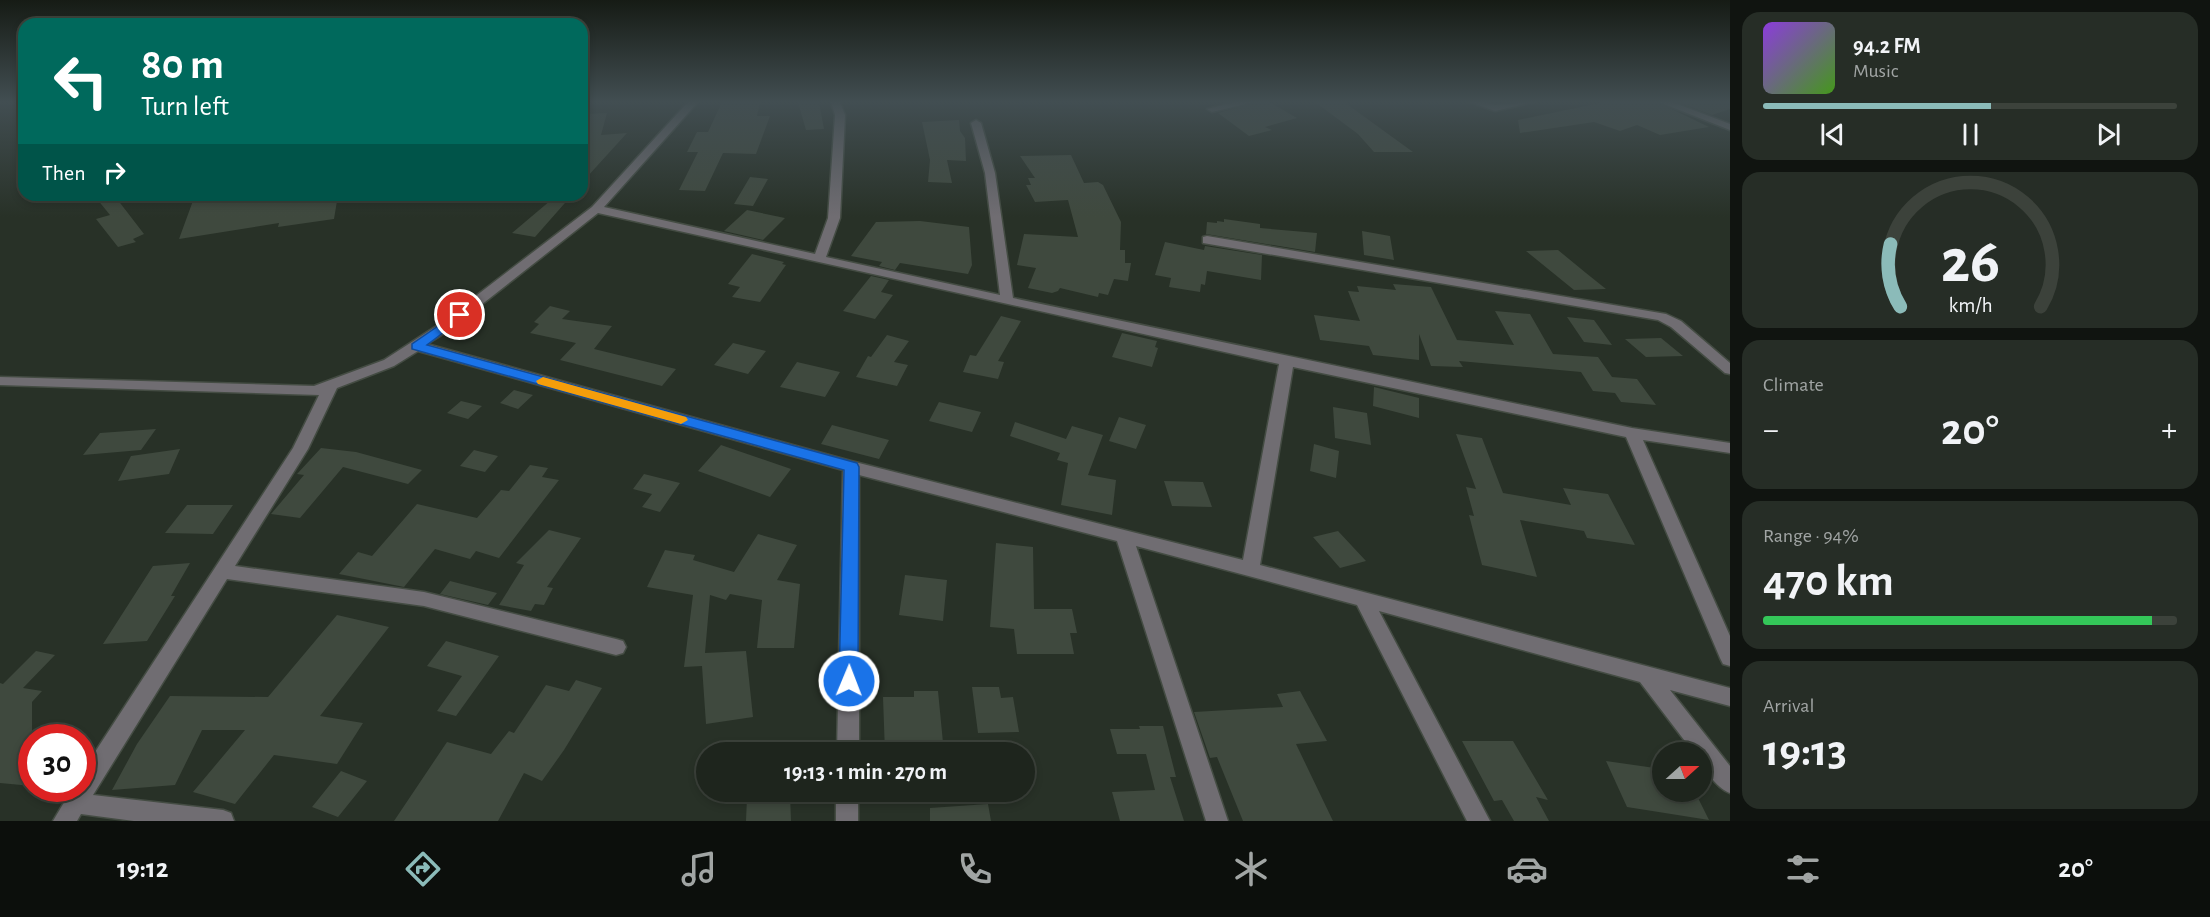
<!DOCTYPE html>
<html lang="en">
<head>
<meta charset="utf-8">
<style>
  body { margin:0; font-family:"Alegreya Sans",sans-serif; background:#262d26; color:#f1f3f6; height:100vh; display:flex; flex-direction:column; font-size:22px; white-space:nowrap }
  * { box-sizing:border-box; margin:0 }
  p { font-size:20px; color:#a1a5a4 }
  .icon { flex:none; width:33px; height:33px; fill:none; stroke:currentColor; stroke-width:2; stroke-linecap:round; stroke-linejoin:round }
  .map { position:relative; flex:1; overflow:hidden }
  .panel { display:flex; flex-direction:column; gap:12px; padding:12px; background:#101410; width:480px }
  .panel>* { flex:none }
  .hud { position:absolute; left:18px; top:18px; width:570px; height:183px; border-radius:18px; box-shadow:0 3px 9px #0003,0 0 0 2px #3c423b; background:#00695c; color:#fff; overflow:hidden }
  .needle { width:39px; rotate:69deg }
  .buttons { position:absolute; left:1652px; top:742px; display:grid; gap:12px }
  .buttons a { display:grid; place-items:center; width:60px; height:60px; border-radius:50%; background:#1e251d; box-shadow:0 3px 9px #0003,0 0 0 2px #3c423b; font-size:30px }
  .speed { position:absolute; left:18px; top:724px; display:flex; gap:12px; font-size:30px; font-weight:700; text-align:center }
  .speed>* { display:grid; place-content:center; width:78px; height:78px; border-radius:50%; background:#1e251d; box-shadow:0 3px 9px #0003,0 0 0 2px #3c423b; line-height:1 }
  .speed .limit { border:9px solid #d22; background:#fff; color:#111 }
  .pin { position:absolute; display:grid; place-items:center; width:51px; height:51px; color:#fff; margin:-26px; border:3px solid #fff; border-radius:50%; box-shadow:0 2px 6px #0007 }
  .me { position:absolute; width:66px; margin:-33px; rotate:1deg; stroke-linejoin:round; filter:drop-shadow(0 0 4px #0008) }
  .turn { display:flex; align-items:center; gap:21px; height:126px; padding:0 24px; font-size:27px }
  .turn .icon { width:78px; height:78px; stroke-width:2.5 }
  .turn b { display:block; font-size:42px; line-height:51px }
  .then { display:flex; align-items:center; height:57px; padding:0 24px; background:#0003; gap:12px; font-size:22px }
  .big { font-size:45px; font-weight:700; line-height:1.1 }
  .panel .tile { flex:1; display:flex; flex-direction:column; justify-content:center; gap:9px; min-width:0; padding:0 21px; border-radius:18px; background:#262d26 }
  .panel .dial { align-items:center; gap:0 }
  .dial svg { height:156px; overflow:visible; fill:none; stroke:#3c423b; stroke-width:7; stroke-linecap:round; text-anchor:middle }
  .dial text { fill:#f1f3f6; stroke:none }
  .song { display:flex; align-items:center; gap:18px }
  .cover { width:72px; height:72px; border-radius:9px; background:linear-gradient(135deg,hsl(270 70% 55%),hsl(100 70% 35%)) }
  .played { height:6px; border-radius:3px; background:linear-gradient(90deg,#8bbbb9 55%,#3c423b 55%) }
  .keys { display:flex; justify-content:space-around; direction:ltr }
  .heat { display:flex; justify-content:space-between; align-items:center; font-size:33px; direction:ltr }
  .charge { height:9px; border-radius:4px; background:linear-gradient(90deg,#34c759 94%,#3c423b 0) }
  .trip { position:absolute; left:696px; top:742px; width:339px; height:60px; border-radius:30px; background:#1e251d; box-shadow:0 3px 9px #0003,0 0 0 2px #3c423b; font-weight:700; line-height:60px; text-align:center }
  .dock { display:flex; height:96px; justify-content:space-around; align-items:center; background:#0c0f0c; color:#a1a5a4 }
  .dock .icon { width:42px; height:42px }
  .dock .on { color:#8bbbb9 }
  .dock b { font-size:27px; color:#f1f3f6 }
  main { display:flex; flex:1; min-height:0 }
  .map>svg:first-child { display:block }
  .building { fill:#3f493e }
  .lines { fill:none; stroke-linecap:round; stroke-linejoin:round }
  .minor-casing { stroke:#444c43; stroke-width:3 }
  .minor { fill:#706d72; fill-rule:evenodd }
  .route { fill:#1a73e8; stroke:#114b97; stroke-width:1.5 }
  .slow { fill:#f59e0b }
</style>
</head>
<body>
<main>
<div class="map">
<svg width="1730" height="821" viewBox="0 0 1730 821">
  <rect width="100%" height="100%" fill="#283127"/>
  <path class="building" d="M722 102H760L757 116H770L756 154 723 153 705 191 679 190 698 152H687L697 132H708Z
    M798 102H819L824 129 806 130Z
    M1256 102H1269L1297 118 1265 127 1272 130 1249 136 1218 113Z
    M1315 102H1344L1413 152H1374L1358 134Z
    M1605 102H1657L1709 127 1660 135 1637 125 1620 131 1594 122 1520 133 1518 120Z
    M1678 102H1730V109L1712 115Z
    M607 113 601 135 627 133 587 177 586 114Z
    M959 120 960 131 965 138 966 161 947 160 952 183 928 182 930 160 922 122Z
    M1071 155 1084 183 1098 182 1103 185 1121 222 1120 250H1125V263H1131L1128 281 1114 279 1108 295 1099 293 1098 297 1060 288 1058 291 1052 293 1028 288 1036 268 1017 265 1024 234 1078 237 1068 200 1035 202 1026 185H1031L1028 178H1035L1020 156Z
    M750 177 768 179 753 206 734 204Z
    M114 195 144 234 133 239 136 242 118 247 96 219 110 215 97 199Z
    M212 195H244L242 203 338 195 334 219 278 227 279 223 179 239 194 198Z
    M557 195H572L535 237 512 233Z
    M747 210 785 218 763 240 724 231Z
    M1224 219 1260 224V228L1317 233 1315 252 1206 234 1207 222 1217 223V221L1224 222Z
    M920 221 969 227 972 265 968 274 900 263 895 270 879 266 882 262 851 256 876 222Z
    M1362 231 1390 236 1394 260 1364 255Z
    M1165 242 1204 250 1205 246 1262 255 1261 280 1207 271 1205 285 1201 284 1200 292 1169 287 1171 278 1155 275Z
    M1558 250 1586 273 1606 289 1574 290 1526 251Z
    M752 254 784 262 782 264 786 265 760 302 732 297 740 287 728 284Z
    M871 276 889 280 881 292 893 295 875 319 843 311Z
    M1393 284 1431 287 1457 340 1514 345 1495 311 1530 314 1553 354 1598 357 1612 377 1637 379 1656 405 1621 402 1615 393 1593 391 1581 372 1459 361 1463 367 1431 366 1419 334V360L1373 355 1369 346 1320 340 1314 315 1360 321 1348 291 1359 292 1357 286 1396 290Z
    M550 306 570 311 562 319 612 326 594 349 676 369 662 386 560 360 576 343 530 333 539 324 534 322Z
    M1001 316 1021 321 998 361 1004 362 998 379 963 372 970 355 976 356Z
    M1567 317 1594 320 1612 345 1584 342Z
    M1122 333 1157 341 1155 347 1158 348 1152 367 1112 357Z
    M887 335 909 341 894 362 908 365 897 386 856 377 868 356 871 357Z
    M1661 338 1683 356 1646 357 1625 339Z
    M733 343 766 351 748 374 714 365Z
    M797 362 840 372 825 397 780 387Z
    M1374 387 1419 398V418L1373 406Z
    M514 390 533 395 518 409 500 403Z
    M461 401 482 406 468 419 447 413Z
    M939 402 981 412 972 432 929 421Z
    M1333 407 1367 413 1371 445 1335 438Z
    M1119 417 1146 425 1136 449 1109 441Z
    M1015 422 1066 439 1072 426 1103 435 1088 475 1116 480 1112 515 1061 505 1068 463 1057 460 1060 453 1010 436Z
    M832 425 889 440 879 459 821 444Z
    M156 429 141 450 83 455 100 433Z
    M1456 434 1482 438 1503 493 1571 505 1563 488 1608 494 1635 545 1587 538 1584 531 1520 520 1537 577 1482 565 1469 515 1474 516 1466 487 1476 489Z
    M1314 444 1339 451 1336 478 1310 471Z
    M721 445 791 469 770 497 698 471Z
    M321 448 356 452 422 470 408 484 343 467 300 518 271 514 304 475 297 474Z
    M180 449 169 474 118 481 131 456Z
    M474 450 498 456 485 472 460 466Z
    M530 465 548 468 542 477 559 480 499 558 476 551 470 559 435 549 404 587 339 574 358 552 372 556 417 504 477 518 501 490 509 491Z
    M644 474 680 483 660 512 642 507 652 494 633 489Z
    M1164 481 1203 482 1212 507 1172 506Z
    M187 505H233L213 534 165 533Z
    M549 530 581 538 547 587 553 588 544 605 535 604 531 611 499 605 524 565 516 563Z
    M1338 531 1366 561 1340 568 1313 537Z
    M758 534 797 545 777 580 800 584 794 648H757L762 600 730 594 726 600 710 595 705 653 746 651 753 717 706 724 702 666 684 667 693 595 647 587 665 550 695 555 693 560 734 572Z
    M996 543 1033 547 1034 609H1072L1077 633H1070L1074 654H1017L1014 629 990 627Z
    M190 563 171 596H175L147 641 103 644 153 566Z
    M905 575 947 580 943 621 899 615Z
    M450 581 497 593 488 605 440 594Z
    M337 615 389 627 320 716 363 723 337 764 274 755 235 804 193 792 245 730H202L175 785 112 790 137 744 170 696 268 697Z
    M446 641 499 656 456 716 437 711 462 676 427 666Z
    M36 651 55 655 23 688 42 691 32 702V786L0 783V683L3 684Z
    M576 680 602 688 564 750 542 781 524 773 498 821H394L447 742 491 754 509 731 514 733 546 685 569 691Z
    M972 687H999L1001 698 1013 697 1019 732 978 733Z
    M914 691H938L944 753H885L883 697H914Z
    M1300 691 1327 741 1296 744 1333 821H1243L1217 757 1210 758 1194 712 1283 707 1277 694Z
    M1139 726H1163L1176 777H1170L1184 821H1120L1112 792 1155 790 1146 754H1117L1110 729H1140Z
    M1462 741H1513L1548 800 1536 797 1549 821H1514L1502 800 1494 801Z
    M1606 761 1662 769V792H1695L1709 820 1627 807Z
    M341 771 367 781 338 817 312 807Z
    M790 794 791 821H746L747 797Z
    M988 804 991 821H930V808Z"/>
  <g class="lines">
    <g class="minor-casing">
      <path id="minor" d="M688 102H698L604 207 815 254 828 218 835 115 831 102H840L845 115 840 218 826 257 1000 295 985 173 971 123 976 120 981 123 995 173 1013 298 1632 428 1730 443V453L1643 440 1730 636V666L1723 664 1720 658 1626 437 1293 367 1260 565 1730 688V706L1670 690 1730 766V793C1716 788 1701 767 1701 753H1694L1640 682 1379 611 1490 821H1467L1357 605 1136 546 1228 821H1206L1117 541 859 475V753H837L843 470 418 351 394 366 337 388 308 449 235 566 424 592 616 639 623 641 626 647 623 653 616 655 424 606 227 579 93 795 223 810 231 813 234 821H134L81 814 77 821H53L72 789H82V772L293 448 319 395 0 385V377L314 386 384 360 438 325 592 207ZM598 213 1279 364 1243 560 851 461 427 344 448 331Z
        M1235 102H1254L1212 112 1207 109Z
        M1470 102H1484L1495 105 1534 102 1495 111Z
        M1659 102H1672L1730 124V130Z
        M1207 236 1666 314 1681 321 1730 363V374L1725 373 1671 327 1658 320 1203 243V237Z
        M836 792H858V821H836Z"/>
    </g>
    <use href="#minor" class="minor"/>
  </g>
  <linearGradient id="sky" x2="0" y2="1"><stop stop-color="#161b15"/><stop offset="0.47" stop-color="#424e52"/><stop offset="1" stop-color="#424e52" stop-opacity="0"/></linearGradient>
  <rect width="1730" height="217" fill="url(#sky)"/>
  <path class="route" d="M460 311 464 312V317L427 345 857 463 859 467 858 681 855 687 849 689 842 687 839 681 844 470 412 349V344Z"/>
  <path class="slow" d="M543 377 686 417 688 420 681 424 538 384 536 381Z"/>
</svg>
<div class="buttons">
<a><svg class="needle" viewBox="-14 -14 28 28"><path d="M0-13l5 13h-10z" fill="#e53935"/><path d="M0 13l5-13h-10z" fill="#a1a5a4"/></svg></a>
</div>
<div class="speed"><div class="limit">30</div></div>
<div class="pin" style="left:460px;top:315px;background:#d93025"><svg class="icon" aria-label="arrive" viewBox="0 0 24 24"><path d="M6 21V4h12l-3 4 3 4H6"/></svg></div>
<svg class="me" style="left:849px;top:681px" viewBox="-20 -20 40 40"><circle r="17" fill="#1a73e8" stroke="#fff" stroke-width="3"/><path d="M0-11L8 9 0 5-8 9z" fill="#fff"/></svg>
<div class="trip">19:13 · 1 min · 270 m</div>
<div class="hud">
<div class="turn"><svg class="icon" aria-label="left" viewBox="0 0 24 24"><path d="M17 20v-9H6M10 6l-5 5 5 5"/></svg><div><b>80 m</b>Turn left</div></div>
<div class="then">Then<svg class="icon" aria-label="right" viewBox="0 0 24 24"><path d="M7 20v-9h11M14 6l5 5-5 5"/></svg></div>
</div>
</div>
<section class="panel">
<div class="tile">
<div class="song"><i class="cover"></i><div><b>94.2 FM</b><p>Music</p></div></div>
<div class="played"></div>
<div class="keys"><svg class="icon" aria-label="previous" viewBox="0 0 24 24"><path d="M18 5L8 12l10 7zM5 5v14"/></svg><svg class="icon" aria-label="pause" viewBox="0 0 24 24"><path d="M8 5v14M16 5v14"/></svg><svg class="icon" aria-label="next" viewBox="0 0 24 24"><path d="M6 5l10 7-10 7zM19 5v14"/></svg></div>
</div>
<div class="tile dial"><svg viewBox="0 0 100 80">
<path d="M14 69A42 42 0 1 1 86 69"/>
<path d="M14 69A42 42 0 0 1 9 37" stroke="#8bbbb9"/>
<text x="50" y="56" font-size="32" font-weight="700">26</text>
<text x="50" y="72" font-size="11">km/h</text>
</svg></div>
<div class="tile"><p>Climate</p>
<div class="heat"><a>−</a><b class="big">20°</b><a>+</a></div>
</div>
<div class="tile"><p>Range · 94%</p><b class="big">470 km</b><div class="charge"></div></div>
<div class="tile"><p>Arrival</p><b class="big">19:13</b></div>
</section>
</main>
<nav class="dock">
<b>19:12</b>
<svg class="icon on" aria-label="directions" viewBox="0 0 24 24"><path d="M12 3l9 9-9 9-9-9zM9 14v-3h6M13 9l2 2-2 2"/></svg>
<svg class="icon" aria-label="music" viewBox="0 0 24 24"><path d="M9 18V5l10-2v13"/><circle cx="6" cy="18" r="3"/><circle cx="16" cy="16" r="3"/></svg>
<svg class="icon" aria-label="phone" viewBox="0 0 24 24"><path d="M5 4h4l2 5-3 2q2 4 5 5l2-3 5 2v4C11 20 4 13 5 4z"/></svg>
<svg class="icon" aria-label="climate" viewBox="0 0 24 24"><path d="M12 3v18M4 7l16 10M4 17L20 7"/></svg>
<svg class="icon" aria-label="car" viewBox="0 0 24 24"><path d="M5 17H2v-5l4-1 3-4h7l3 4 3 1v5h-3M9 17h6M6 11h13"/><circle cx="7" cy="17" r="2"/><circle cx="17" cy="17" r="2"/></svg>
<svg class="icon" aria-label="filters" viewBox="0 0 24 24"><path d="M4 7h16M4 17h16"/><circle cx="9" cy="7" r="2"/><circle cx="15" cy="17" r="2"/></svg>
<b>20°</b>
</nav>
</body>
</html>
